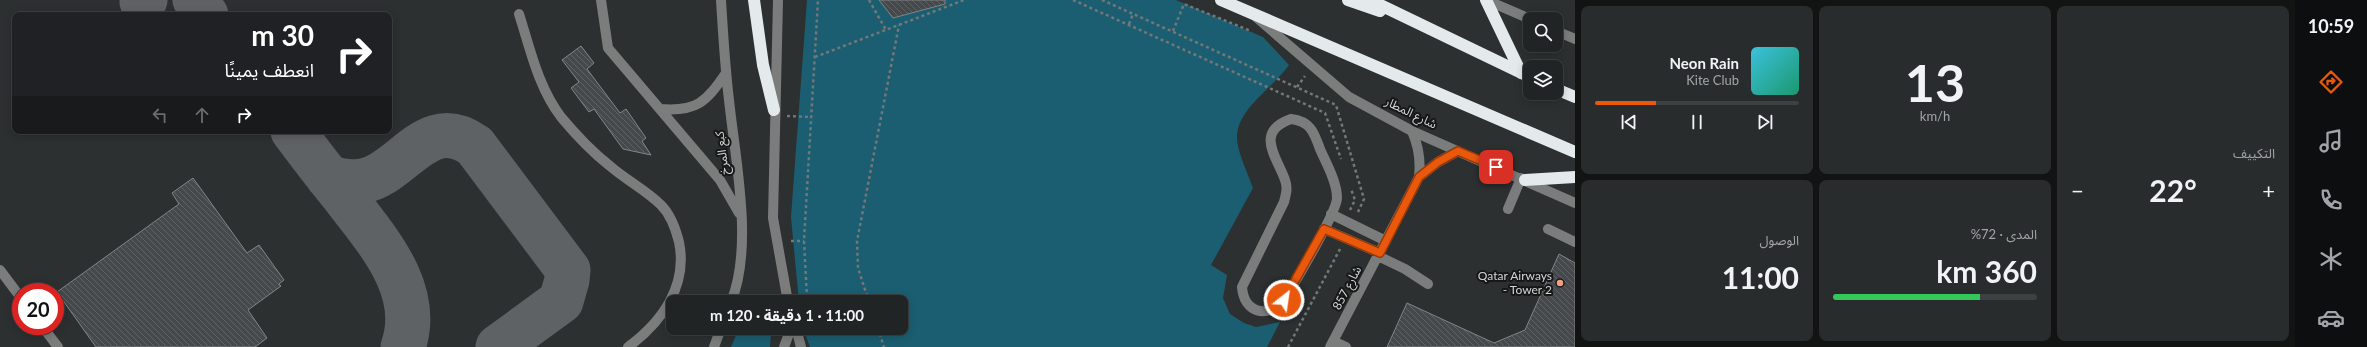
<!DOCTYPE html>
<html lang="ar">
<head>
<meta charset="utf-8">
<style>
  body { margin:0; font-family:Lato,"Noto Sans Arabic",sans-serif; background:#292c2d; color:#f1f3f6; direction:rtl; height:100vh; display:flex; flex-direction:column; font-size:15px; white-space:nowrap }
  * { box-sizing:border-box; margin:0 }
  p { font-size:13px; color:#a2a4a7 }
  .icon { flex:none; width:22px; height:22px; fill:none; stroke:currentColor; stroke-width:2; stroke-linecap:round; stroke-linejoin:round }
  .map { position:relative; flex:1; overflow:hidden; direction:ltr }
  .drawer { display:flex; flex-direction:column; gap:6px; padding:6px; background:#121414; width:720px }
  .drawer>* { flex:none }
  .guide { position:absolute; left:12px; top:12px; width:380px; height:122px; border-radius:8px; box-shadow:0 2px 10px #0003,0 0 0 1px #3e4142; direction:rtl; background:#202124; color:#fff; overflow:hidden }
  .buttons { position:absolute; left:1523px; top:12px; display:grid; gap:8px }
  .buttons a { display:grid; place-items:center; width:40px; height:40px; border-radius:8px; background:#212425; box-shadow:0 2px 10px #0003,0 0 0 1px #3e4142; font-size:20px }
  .speed { position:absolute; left:12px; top:283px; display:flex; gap:8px; font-size:20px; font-weight:700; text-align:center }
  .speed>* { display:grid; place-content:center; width:52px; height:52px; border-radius:50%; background:#212425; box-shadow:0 2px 10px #0003,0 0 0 1px #3e4142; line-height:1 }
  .speed .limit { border:6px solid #d22; background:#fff; color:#111 }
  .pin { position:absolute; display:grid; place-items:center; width:34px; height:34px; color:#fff; margin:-17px; border-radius:8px; box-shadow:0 2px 6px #0006 }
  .me { position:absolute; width:44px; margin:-22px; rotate:30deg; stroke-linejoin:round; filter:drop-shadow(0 0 3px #0008) }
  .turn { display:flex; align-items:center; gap:14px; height:84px; padding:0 12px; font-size:18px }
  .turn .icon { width:52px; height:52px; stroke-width:2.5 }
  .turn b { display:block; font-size:28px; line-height:34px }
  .lanes { display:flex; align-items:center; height:38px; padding:0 12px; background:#0003; justify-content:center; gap:20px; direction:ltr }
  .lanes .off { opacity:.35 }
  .big { font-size:30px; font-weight:700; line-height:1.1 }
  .drawer .tile { flex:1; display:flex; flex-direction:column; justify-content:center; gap:6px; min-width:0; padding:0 14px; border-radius:8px; background:#292c2d }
  .drawer .dial { align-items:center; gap:0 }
  .dial b { font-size:52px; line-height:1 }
  .song { display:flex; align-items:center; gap:12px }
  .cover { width:48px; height:48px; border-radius:6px; background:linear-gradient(135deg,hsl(190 70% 55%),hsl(160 70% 35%)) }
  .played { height:4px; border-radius:2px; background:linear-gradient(90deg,#ea580c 30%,#3e4142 30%) }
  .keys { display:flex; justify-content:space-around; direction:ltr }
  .heat { display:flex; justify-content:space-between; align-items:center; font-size:22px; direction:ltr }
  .charge { height:6px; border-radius:3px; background:linear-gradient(90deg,#34c759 72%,#3e4142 0) }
  .drawer .tiles { flex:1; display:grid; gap:6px; grid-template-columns:repeat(3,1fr) }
  .tile:first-child { grid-row:span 2 }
  .trip { position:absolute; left:666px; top:295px; width:242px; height:40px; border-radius:8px; background:#212425; box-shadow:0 2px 10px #0003,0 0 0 1px #3e4142; font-weight:700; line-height:40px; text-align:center; direction:rtl }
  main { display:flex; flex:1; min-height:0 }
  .tabs { display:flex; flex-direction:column; width:72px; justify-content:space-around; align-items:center; background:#0d0e0f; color:#a2a4a7 }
  .tabs .icon { width:28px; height:28px }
  .tabs .active { color:#ea580c }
  .tabs b { font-size:18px; color:#f1f3f6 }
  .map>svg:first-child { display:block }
  .green { fill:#1b5e71 }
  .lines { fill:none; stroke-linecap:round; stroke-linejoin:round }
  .taxiway { stroke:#5f6264; stroke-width:45 }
  .building { fill:url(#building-back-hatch); stroke:#818587 }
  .path { stroke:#747778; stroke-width:2.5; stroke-dasharray:3 3; stroke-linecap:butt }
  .minor { stroke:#7b7d7d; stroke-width:10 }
  .highway { stroke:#e4e9eb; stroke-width:12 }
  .route-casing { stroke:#983908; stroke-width:10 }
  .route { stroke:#ea580c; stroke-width:7 }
  .poi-dot { fill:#f3a082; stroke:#161818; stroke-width:1.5 }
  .labels { text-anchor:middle; stroke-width:4; stroke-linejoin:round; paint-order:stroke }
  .street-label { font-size:12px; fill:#d2d5d5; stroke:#161818 }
  .poi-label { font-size:12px; fill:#d2d5d5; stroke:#161818; text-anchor:end }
</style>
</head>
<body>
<main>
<nav class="tabs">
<b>10:59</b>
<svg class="icon active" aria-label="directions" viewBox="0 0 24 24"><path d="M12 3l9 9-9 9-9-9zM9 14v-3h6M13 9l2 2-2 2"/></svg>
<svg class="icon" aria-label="music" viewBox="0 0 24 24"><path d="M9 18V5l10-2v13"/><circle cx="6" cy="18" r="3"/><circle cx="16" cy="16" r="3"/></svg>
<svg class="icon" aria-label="phone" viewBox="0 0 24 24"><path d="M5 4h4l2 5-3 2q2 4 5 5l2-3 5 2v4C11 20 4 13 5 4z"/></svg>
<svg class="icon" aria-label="climate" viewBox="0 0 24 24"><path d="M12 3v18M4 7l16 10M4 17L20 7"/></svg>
<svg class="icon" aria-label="car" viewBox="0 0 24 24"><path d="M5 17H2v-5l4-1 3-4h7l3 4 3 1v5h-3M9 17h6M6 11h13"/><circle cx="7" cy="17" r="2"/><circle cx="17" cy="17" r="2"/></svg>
</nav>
<section class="drawer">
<div class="tiles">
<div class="tile"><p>التكييف</p>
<div class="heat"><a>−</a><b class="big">22°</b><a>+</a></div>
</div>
<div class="tile dial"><b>13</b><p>km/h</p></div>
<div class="tile">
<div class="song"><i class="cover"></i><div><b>Neon Rain</b><p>Kite Club</p></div></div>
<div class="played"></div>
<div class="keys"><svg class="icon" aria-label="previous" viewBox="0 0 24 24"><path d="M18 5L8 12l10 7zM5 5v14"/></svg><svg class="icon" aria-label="pause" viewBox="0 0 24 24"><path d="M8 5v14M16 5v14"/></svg><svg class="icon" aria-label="next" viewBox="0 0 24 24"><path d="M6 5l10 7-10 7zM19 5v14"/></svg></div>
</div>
<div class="tile"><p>المدى · 72%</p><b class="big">360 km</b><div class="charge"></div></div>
<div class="tile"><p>الوصول</p><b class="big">11:00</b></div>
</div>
</section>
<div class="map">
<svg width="1575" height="347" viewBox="0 0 1575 347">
  <defs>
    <pattern id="building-back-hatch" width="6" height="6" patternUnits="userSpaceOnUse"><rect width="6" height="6" fill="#45494b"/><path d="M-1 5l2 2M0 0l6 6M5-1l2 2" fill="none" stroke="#5f6264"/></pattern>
  </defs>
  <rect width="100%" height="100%" fill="#2c3031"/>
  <path class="green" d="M807 0H1176L1263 37 1289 65C1272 90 1230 112 1238 146 1241 160 1248 174 1253 188L1211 265 1227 275 1223 298 1230 314 1244 323 1256 327 1280 322 1267 347H810L803 328H901V302H799L791 217Z
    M737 333 771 334 770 347H731Z"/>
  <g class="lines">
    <path class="taxiway" d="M195 0 206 15
      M142 2 145 0
      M293 131C310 154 327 176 345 198 377 240 423 290 403 347
      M328 177C342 182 356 184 370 179 406 167 430 113 475 146L568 270 567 280 561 301 498 347"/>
  </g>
  <path class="building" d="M879 0H945V4L893 18Z
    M581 46 594 63 587 69 620 113 626 109 646 138 642 141 651 155 623 149 594 109 589 112 571 88 579 82 562 60Z
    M193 178 247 253 259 245 284 280 279 284 281 286 248 310 267 338 255 347H96L57 292 179 204 172 193Z
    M1559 254 1575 263V347H1387L1407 303 1494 343 1525 330Z"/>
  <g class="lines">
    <path class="path" d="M869 0 886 30
      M1073 0 1325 113 1341 159
      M1102 0 1336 105 1364 199 1358 212
      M1129 24 1133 14
      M1173 31 1184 4 1251 31
      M815 57 964 0
      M1297 87 1305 76
      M787 116 811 117
      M1350 210 1355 200 1351 189
      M791 241H804
      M807 298 804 241 818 0
      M869 302 858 268 857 241 899 25
      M878 328 884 347
      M1288 347 1340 249"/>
    <path class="minor" d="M601 0 608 48 720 180 739 213
      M721 0C723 33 725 67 729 100 735 158 754 247 731 302
      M778 0 773 218 788 302
      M1486 0 1530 19
      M519 14C530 48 538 87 561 117 576 135 592 152 610 166 626 180 646 190 661 205 670 214 676 230 679 242 688 286 662 322 628 347
      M1256 17 1349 97 1412 131 1575 203
      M1556 31 1575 39
      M660 109C697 112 706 102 726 73
      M1291 119C1310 121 1314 132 1320 149 1326 163 1337 182 1337 198 1337 212 1294 284 1284 300 1267 319 1244 313 1242 287L1284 202C1286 194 1288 188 1285 180 1277 157 1254 132 1291 119Z
      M1412 131C1419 147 1421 160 1419 177
      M1508 209 1521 178
      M1331 214 1386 241
      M1324 229 1380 253
      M1548 229 1575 242
      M1378 256 1405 269 1428 284
      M0 270 21 298
      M42 326 58 347
      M796 328 801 347
      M1333 341 1346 347
      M714 347 721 328
      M784 347 791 328
      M1330 347 1419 177 1438 162 1458 151"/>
    <path class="highway" d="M754 0 763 65 774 110
      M1221 0 1575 152
      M1348 0 1380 11
      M1370 0 1530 77
      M1486 0 1521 73
      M1556 89 1575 97
      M1525 180 1575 177"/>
  </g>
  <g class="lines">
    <g class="route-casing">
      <path id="route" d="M1284 300 1324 229 1380 253 1419 177 1438 162 1458 151 1496 167"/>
    </g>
    <use href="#route" class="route"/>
  </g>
  <circle class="poi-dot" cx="1560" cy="283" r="4"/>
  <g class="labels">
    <g class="street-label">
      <text transform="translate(1411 113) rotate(26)" y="4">شارع المطار</text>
      <text transform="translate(722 153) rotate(-97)" y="4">كبع المرخ</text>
      <text transform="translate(1347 288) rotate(-62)" y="4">شارع 857</text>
    </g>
    <g class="poi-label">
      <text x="1552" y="280">Qatar Airways<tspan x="1552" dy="14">- Tower 2</tspan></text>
    </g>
  </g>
</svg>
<div class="buttons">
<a><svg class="icon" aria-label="search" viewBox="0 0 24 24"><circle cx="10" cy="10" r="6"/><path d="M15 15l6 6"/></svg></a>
<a><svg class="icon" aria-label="layers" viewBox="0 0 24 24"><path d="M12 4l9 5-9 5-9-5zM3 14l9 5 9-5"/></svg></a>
</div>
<div class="speed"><div class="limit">20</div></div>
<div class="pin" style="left:1496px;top:167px;background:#d93025"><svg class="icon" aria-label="arrive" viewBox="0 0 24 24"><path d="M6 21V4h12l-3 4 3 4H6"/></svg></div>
<svg class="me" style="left:1284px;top:300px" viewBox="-20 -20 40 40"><circle r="17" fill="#ea580c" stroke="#fff" stroke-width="3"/><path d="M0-11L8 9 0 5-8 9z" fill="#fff"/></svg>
<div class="trip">11:00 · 1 دقيقة · 120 m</div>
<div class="guide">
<div class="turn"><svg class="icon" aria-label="right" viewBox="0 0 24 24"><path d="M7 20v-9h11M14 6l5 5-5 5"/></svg><div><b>30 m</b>انعطف يمينًا</div></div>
<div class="lanes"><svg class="icon off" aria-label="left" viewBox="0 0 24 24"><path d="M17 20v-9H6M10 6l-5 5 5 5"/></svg><svg class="icon off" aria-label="ahead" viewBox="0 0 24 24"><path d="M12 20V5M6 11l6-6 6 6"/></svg><svg class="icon" aria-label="right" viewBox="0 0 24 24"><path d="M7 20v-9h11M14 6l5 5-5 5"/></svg></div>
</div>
</div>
</main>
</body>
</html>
